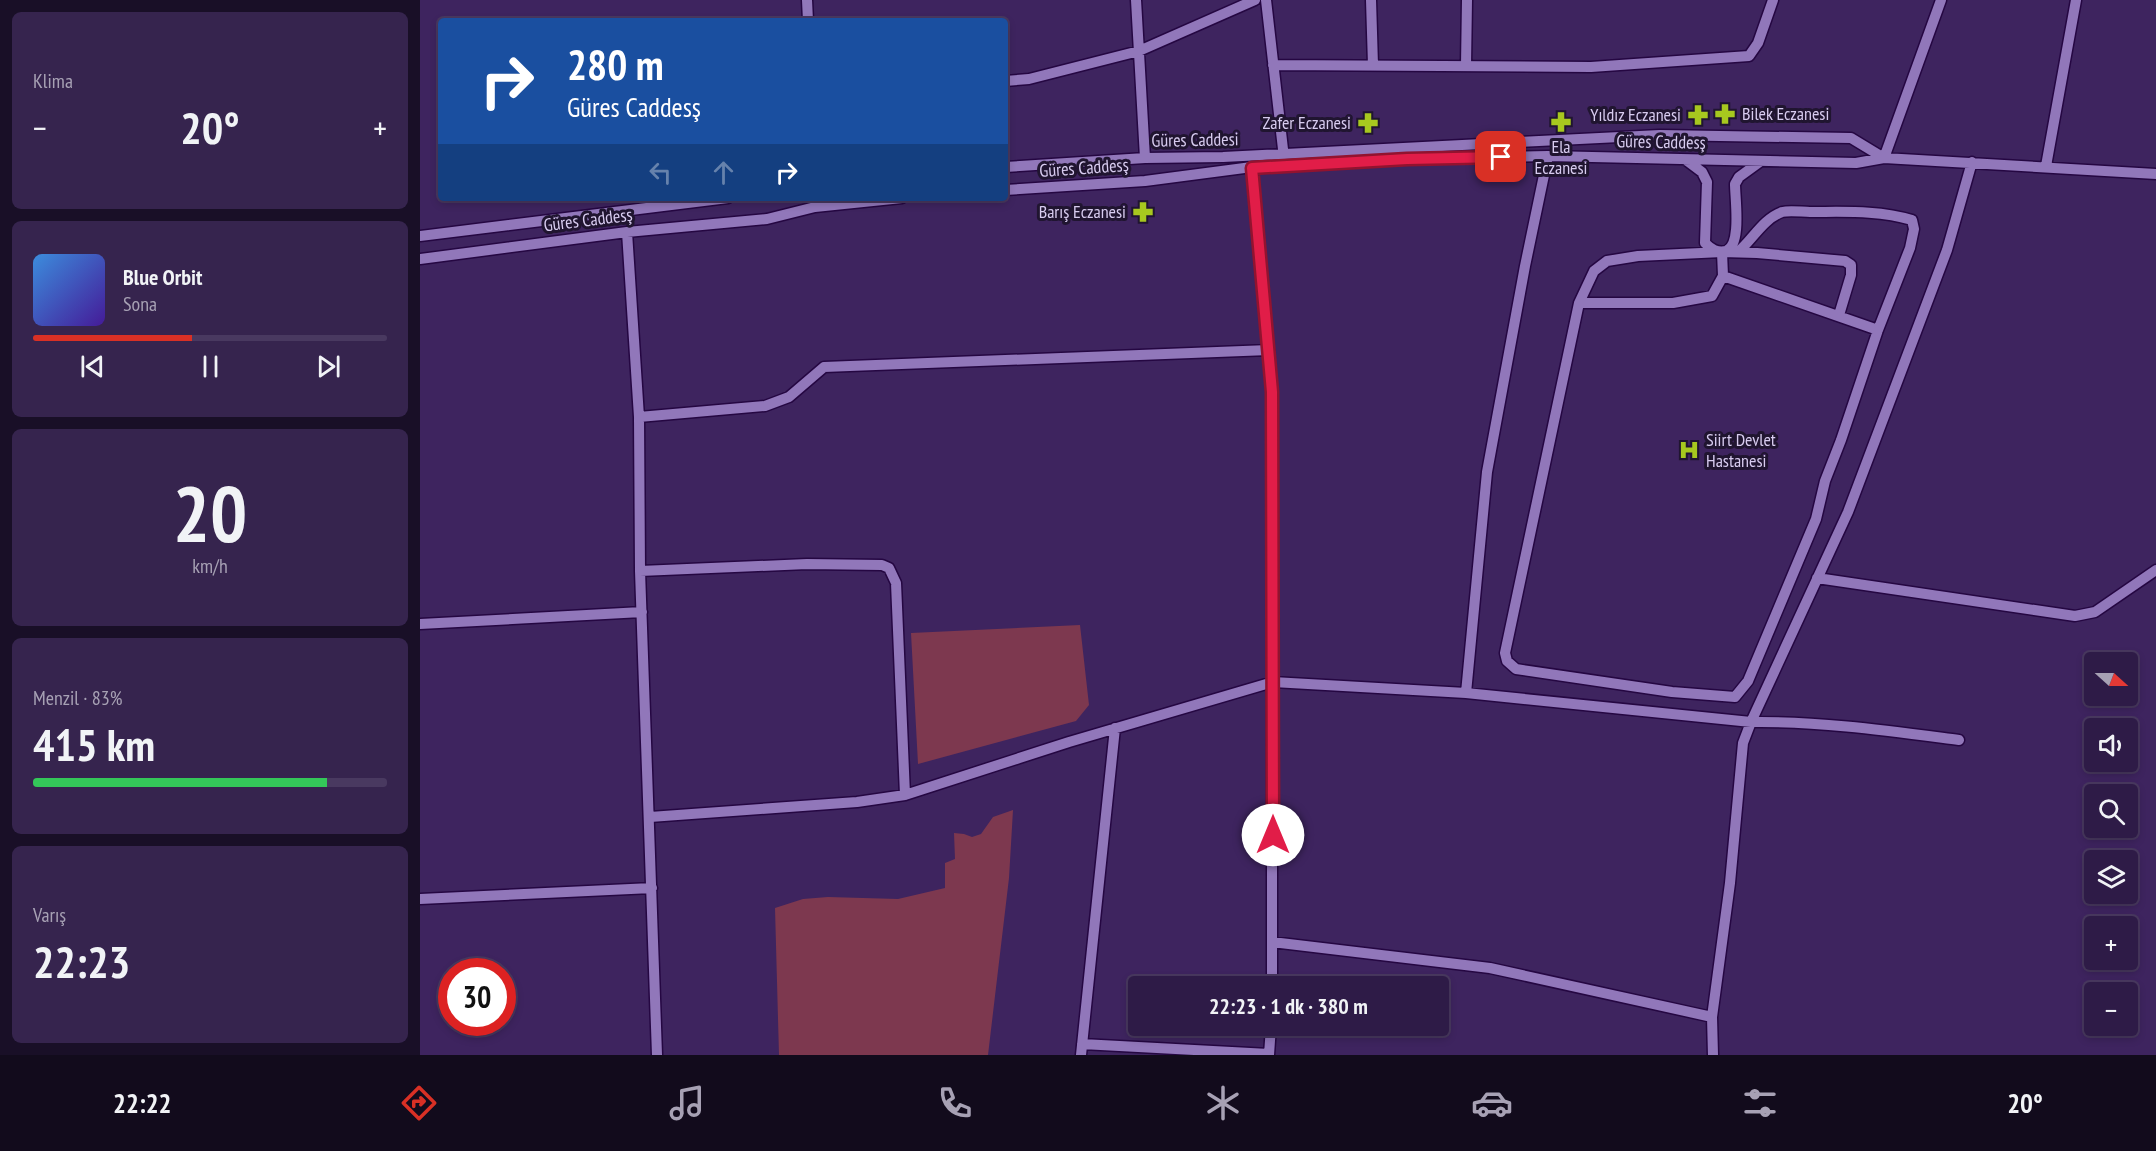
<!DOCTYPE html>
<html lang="tr">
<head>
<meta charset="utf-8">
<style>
  body { margin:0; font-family:"PT Sans Narrow",sans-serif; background:#36244e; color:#f1f3f6; height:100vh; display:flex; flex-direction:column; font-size:22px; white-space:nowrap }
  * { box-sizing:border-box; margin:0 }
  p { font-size:20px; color:#a7a1b4 }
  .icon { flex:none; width:33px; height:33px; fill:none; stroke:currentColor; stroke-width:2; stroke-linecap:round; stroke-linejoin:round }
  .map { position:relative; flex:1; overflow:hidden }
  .drawer { display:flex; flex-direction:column; gap:12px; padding:12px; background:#190f27; width:420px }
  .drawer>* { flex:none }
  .hud { position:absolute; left:18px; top:18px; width:570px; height:183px; border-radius:6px; box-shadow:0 3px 9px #0003,0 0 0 2px #493960; background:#1a4fa0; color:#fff; overflow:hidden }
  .needle { width:39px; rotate:111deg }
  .buttons { position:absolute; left:1664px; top:652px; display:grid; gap:12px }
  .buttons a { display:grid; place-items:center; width:54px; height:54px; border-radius:6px; background:#2e1b47; box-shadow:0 3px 9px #0003,0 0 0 2px #493960; font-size:30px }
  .speed { position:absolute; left:18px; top:958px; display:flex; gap:12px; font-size:30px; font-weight:700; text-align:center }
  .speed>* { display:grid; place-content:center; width:78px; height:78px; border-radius:50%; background:#2e1b47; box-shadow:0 3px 9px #0003,0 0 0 2px #493960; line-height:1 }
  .speed .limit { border:9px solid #d22; background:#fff; color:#111 }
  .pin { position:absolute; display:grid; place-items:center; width:51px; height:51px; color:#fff; margin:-26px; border-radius:12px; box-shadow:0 3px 9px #0006 }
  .me { position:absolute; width:66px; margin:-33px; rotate:0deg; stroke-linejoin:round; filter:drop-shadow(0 0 4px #0008) }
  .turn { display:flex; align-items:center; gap:21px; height:126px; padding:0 30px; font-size:27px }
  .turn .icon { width:78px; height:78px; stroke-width:2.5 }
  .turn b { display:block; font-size:42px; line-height:51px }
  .lanes { display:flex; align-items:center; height:57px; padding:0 30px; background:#0003; justify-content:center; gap:30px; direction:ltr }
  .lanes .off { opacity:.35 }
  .big { font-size:45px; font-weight:700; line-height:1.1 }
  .drawer .tile { flex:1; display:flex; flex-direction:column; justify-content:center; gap:9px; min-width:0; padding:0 21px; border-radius:9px; background:#36244e }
  .drawer .dial { align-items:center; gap:0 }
  .dial b { font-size:78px; line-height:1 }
  .song { display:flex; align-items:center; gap:18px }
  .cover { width:72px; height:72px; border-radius:9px; background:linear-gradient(135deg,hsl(210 70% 55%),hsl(260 70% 35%)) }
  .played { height:6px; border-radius:3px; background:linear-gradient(90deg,#d93025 45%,#493960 45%) }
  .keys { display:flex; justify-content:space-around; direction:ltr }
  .heat { display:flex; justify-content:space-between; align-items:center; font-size:33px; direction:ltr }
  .charge { height:9px; border-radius:4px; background:linear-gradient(90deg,#34c759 83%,#493960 0) }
  .trip { position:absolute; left:708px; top:976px; width:321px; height:60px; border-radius:6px; background:#2e1b47; box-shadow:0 3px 9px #0003,0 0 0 2px #493960; font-weight:700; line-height:60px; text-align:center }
  .menu { display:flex; height:96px; justify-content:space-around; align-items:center; background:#120b1c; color:#a7a1b4 }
  .menu .icon { width:42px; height:42px }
  .menu .current { color:#d93025 }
  .menu b { font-size:27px; color:#f1f3f6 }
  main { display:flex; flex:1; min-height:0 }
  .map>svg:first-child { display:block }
  .green { fill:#7d384f }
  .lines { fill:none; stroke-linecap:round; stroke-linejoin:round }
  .minor-casing { stroke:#250742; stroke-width:13 }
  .minor { stroke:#9177ba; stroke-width:10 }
  .route-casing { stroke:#92132f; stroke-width:15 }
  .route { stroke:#e11d48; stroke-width:10 }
  .labels { text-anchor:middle; stroke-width:6; stroke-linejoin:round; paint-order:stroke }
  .poi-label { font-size:18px; fill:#d8ccf0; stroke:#201530; text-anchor:end }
  .street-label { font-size:18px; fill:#d8ccf0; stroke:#201530 }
</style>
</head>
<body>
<main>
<section class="drawer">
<div class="tile"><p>Klima</p>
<div class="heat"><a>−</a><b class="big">20°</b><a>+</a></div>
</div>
<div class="tile">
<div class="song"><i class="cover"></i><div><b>Blue Orbit</b><p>Sona</p></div></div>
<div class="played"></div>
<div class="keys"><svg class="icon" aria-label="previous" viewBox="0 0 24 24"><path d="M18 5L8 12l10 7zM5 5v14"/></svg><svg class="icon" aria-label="pause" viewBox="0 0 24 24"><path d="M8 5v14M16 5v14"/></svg><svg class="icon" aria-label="next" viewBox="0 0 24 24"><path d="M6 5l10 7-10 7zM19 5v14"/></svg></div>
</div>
<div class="tile dial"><b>20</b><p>km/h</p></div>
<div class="tile"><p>Menzil · 83%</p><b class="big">415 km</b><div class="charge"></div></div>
<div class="tile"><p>Varış</p><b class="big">22:23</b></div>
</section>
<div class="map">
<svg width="1736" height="1055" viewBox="0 0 1736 1055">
  <rect width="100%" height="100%" fill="#3e245f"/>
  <path class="green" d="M660 625 669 705 656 721 498 764 491 633Z
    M593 810 589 878 568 1055H359L355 908 383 899 408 897 478 899 525 888V863L535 859 534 833 544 834 552 837 561 834 573 817Z"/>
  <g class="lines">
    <g class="minor-casing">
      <path id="minor" d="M387 0 388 21
        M716 0 725 158
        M846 0 864 158
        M951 0 953 65
        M853 65 1171 67 1329 56 1338 43 1353 0
        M1046 65 1047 0
        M585 81 609 79 719 51 835 0
        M1464 158 1521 0
        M1266 160 1282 172 1287 182 1285 243C1291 249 1297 253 1306 251 1322 245 1315 199 1315 184L1319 177 1341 161
        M1626 166 1656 0
        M585 167 725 158 803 157 1240 135 1431 138 1464 158
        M832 167 852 392V987
        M585 190 725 181 832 167 987 159 1128 156 1436 163 1464 158 1736 174
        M207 232 219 417 220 571 237 1055
        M0 236 308 198
        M1318 252C1333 239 1343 219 1362 212 1370 210 1382 212 1390 212 1425 212 1459 210 1492 220L1494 229 1490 248 1458 330 1421 440 1405 481 1396 519 1328 681 1315 697 1252 692 1096 669 1087 661 1085 653 1159 303 1174 271 1187 261 1218 256 1302 252 1337 253 1425 261 1431 265V275L1419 315
        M0 259 207 232 347 219 395 207 482 198
        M1303 276 1458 330
        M1159 303H1253L1292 296 1303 276 1302 252
        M219 417 345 406 369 397 404 367 849 350
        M220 571 387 564 462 565 469 568 476 583 485 795
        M1397 578 1655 616 1675 612 1736 570
        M0 624 222 612
        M1046 693 1067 472 1105 266 1128 156
        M230 817 437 802 485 795 649 742 853 682 1046 693 1331 722C1401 721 1470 731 1539 740
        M0 899 232 888
        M852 942 1070 968 1292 1017
        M662 1044 849 1054
        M661 1055 695 728
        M849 1055 851 1026
        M1293 1055 1292 1017 1310 883 1323 743 1331 722 1428 512 1527 250 1552 162"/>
    </g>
    <use href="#minor" class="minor"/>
  </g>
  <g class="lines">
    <g class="route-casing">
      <path id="route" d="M853 835 852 392 832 168 987 159 1081 157"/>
    </g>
    <use href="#route" class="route"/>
  </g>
  <defs>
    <g id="pharmacy-bare" transform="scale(1.62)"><path d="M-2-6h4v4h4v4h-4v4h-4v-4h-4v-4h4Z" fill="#a7c81f" stroke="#201530" stroke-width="2.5" paint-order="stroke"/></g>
    <g id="hospital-bare" transform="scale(1.62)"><path d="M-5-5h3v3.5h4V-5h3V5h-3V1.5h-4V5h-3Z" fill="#a7c81f" stroke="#201530" stroke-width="2.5" paint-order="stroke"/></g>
  </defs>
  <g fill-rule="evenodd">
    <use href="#pharmacy-bare" x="1305" y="114"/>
    <use href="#pharmacy-bare" x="1278" y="115"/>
    <use href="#pharmacy-bare" x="1141" y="122"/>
    <use href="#pharmacy-bare" x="948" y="123"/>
    <use href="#pharmacy-bare" x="723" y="212"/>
    <use href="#hospital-bare" x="1269" y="450"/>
  </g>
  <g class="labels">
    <g class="poi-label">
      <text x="1322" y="120" text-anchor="start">Bilek Eczanesi</text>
      <text x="1261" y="121">Yıldız Eczanesi</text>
      <text x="931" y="129">Zafer Eczanesi</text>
      <text x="1141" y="153" text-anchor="middle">Ela<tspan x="1141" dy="21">Eczanesi</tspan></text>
      <text x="706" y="218">Barış Eczanesi</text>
      <text x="1286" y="446" text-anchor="start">Siirt Devlet<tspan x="1286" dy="21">Hastanesi</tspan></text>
    </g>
    <g class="street-label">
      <text transform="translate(775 140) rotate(-1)" y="6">Güres Caddesi</text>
      <text transform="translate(1241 142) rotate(1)" y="6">Güres Caddesş</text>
      <text transform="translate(664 168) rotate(-4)" y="6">Güres Caddesş</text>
      <text transform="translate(168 220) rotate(-7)" y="6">Güres Caddesş</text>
    </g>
  </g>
</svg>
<div class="buttons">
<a><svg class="needle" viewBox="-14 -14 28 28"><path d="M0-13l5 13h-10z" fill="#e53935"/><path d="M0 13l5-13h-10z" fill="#a7a1b4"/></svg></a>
<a><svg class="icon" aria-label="sound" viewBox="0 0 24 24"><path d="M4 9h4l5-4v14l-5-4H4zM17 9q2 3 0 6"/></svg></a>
<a><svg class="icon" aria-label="search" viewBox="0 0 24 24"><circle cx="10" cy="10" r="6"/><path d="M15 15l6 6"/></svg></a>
<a><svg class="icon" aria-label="layers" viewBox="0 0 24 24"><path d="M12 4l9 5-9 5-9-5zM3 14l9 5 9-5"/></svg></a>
<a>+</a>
<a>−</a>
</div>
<div class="speed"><div class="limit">30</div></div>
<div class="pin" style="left:1081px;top:157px;background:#d93025"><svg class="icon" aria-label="arrive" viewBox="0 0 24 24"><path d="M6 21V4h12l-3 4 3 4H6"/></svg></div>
<svg class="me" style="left:853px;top:835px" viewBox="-20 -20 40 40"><circle r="19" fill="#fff"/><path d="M0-13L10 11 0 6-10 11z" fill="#e11d48"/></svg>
<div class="trip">22:23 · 1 dk · 380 m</div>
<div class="hud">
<div class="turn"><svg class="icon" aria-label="right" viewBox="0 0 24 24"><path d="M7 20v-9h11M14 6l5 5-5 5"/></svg><div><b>280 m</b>Güres Caddesş</div></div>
<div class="lanes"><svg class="icon off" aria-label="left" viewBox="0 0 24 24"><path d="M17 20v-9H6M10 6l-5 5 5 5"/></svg><svg class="icon off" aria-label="ahead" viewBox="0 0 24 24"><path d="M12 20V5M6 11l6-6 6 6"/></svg><svg class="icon" aria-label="right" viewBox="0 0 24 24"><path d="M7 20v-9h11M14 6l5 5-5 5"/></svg></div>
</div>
</div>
</main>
<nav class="menu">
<b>22:22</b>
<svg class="icon current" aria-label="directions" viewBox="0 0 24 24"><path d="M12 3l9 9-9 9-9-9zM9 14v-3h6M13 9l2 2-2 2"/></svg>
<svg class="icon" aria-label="music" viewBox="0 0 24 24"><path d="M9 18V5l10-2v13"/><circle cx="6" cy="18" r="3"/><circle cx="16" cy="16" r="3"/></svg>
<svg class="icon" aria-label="phone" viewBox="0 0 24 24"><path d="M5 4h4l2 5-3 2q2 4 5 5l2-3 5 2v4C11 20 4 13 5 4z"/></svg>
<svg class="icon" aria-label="climate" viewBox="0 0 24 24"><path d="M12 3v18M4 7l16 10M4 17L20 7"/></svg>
<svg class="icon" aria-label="car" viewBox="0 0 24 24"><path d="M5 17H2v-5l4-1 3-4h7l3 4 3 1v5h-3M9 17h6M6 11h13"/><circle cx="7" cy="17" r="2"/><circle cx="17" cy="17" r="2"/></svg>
<svg class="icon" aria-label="filters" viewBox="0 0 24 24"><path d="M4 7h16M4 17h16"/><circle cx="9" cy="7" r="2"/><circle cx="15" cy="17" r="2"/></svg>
<b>20°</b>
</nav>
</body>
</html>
